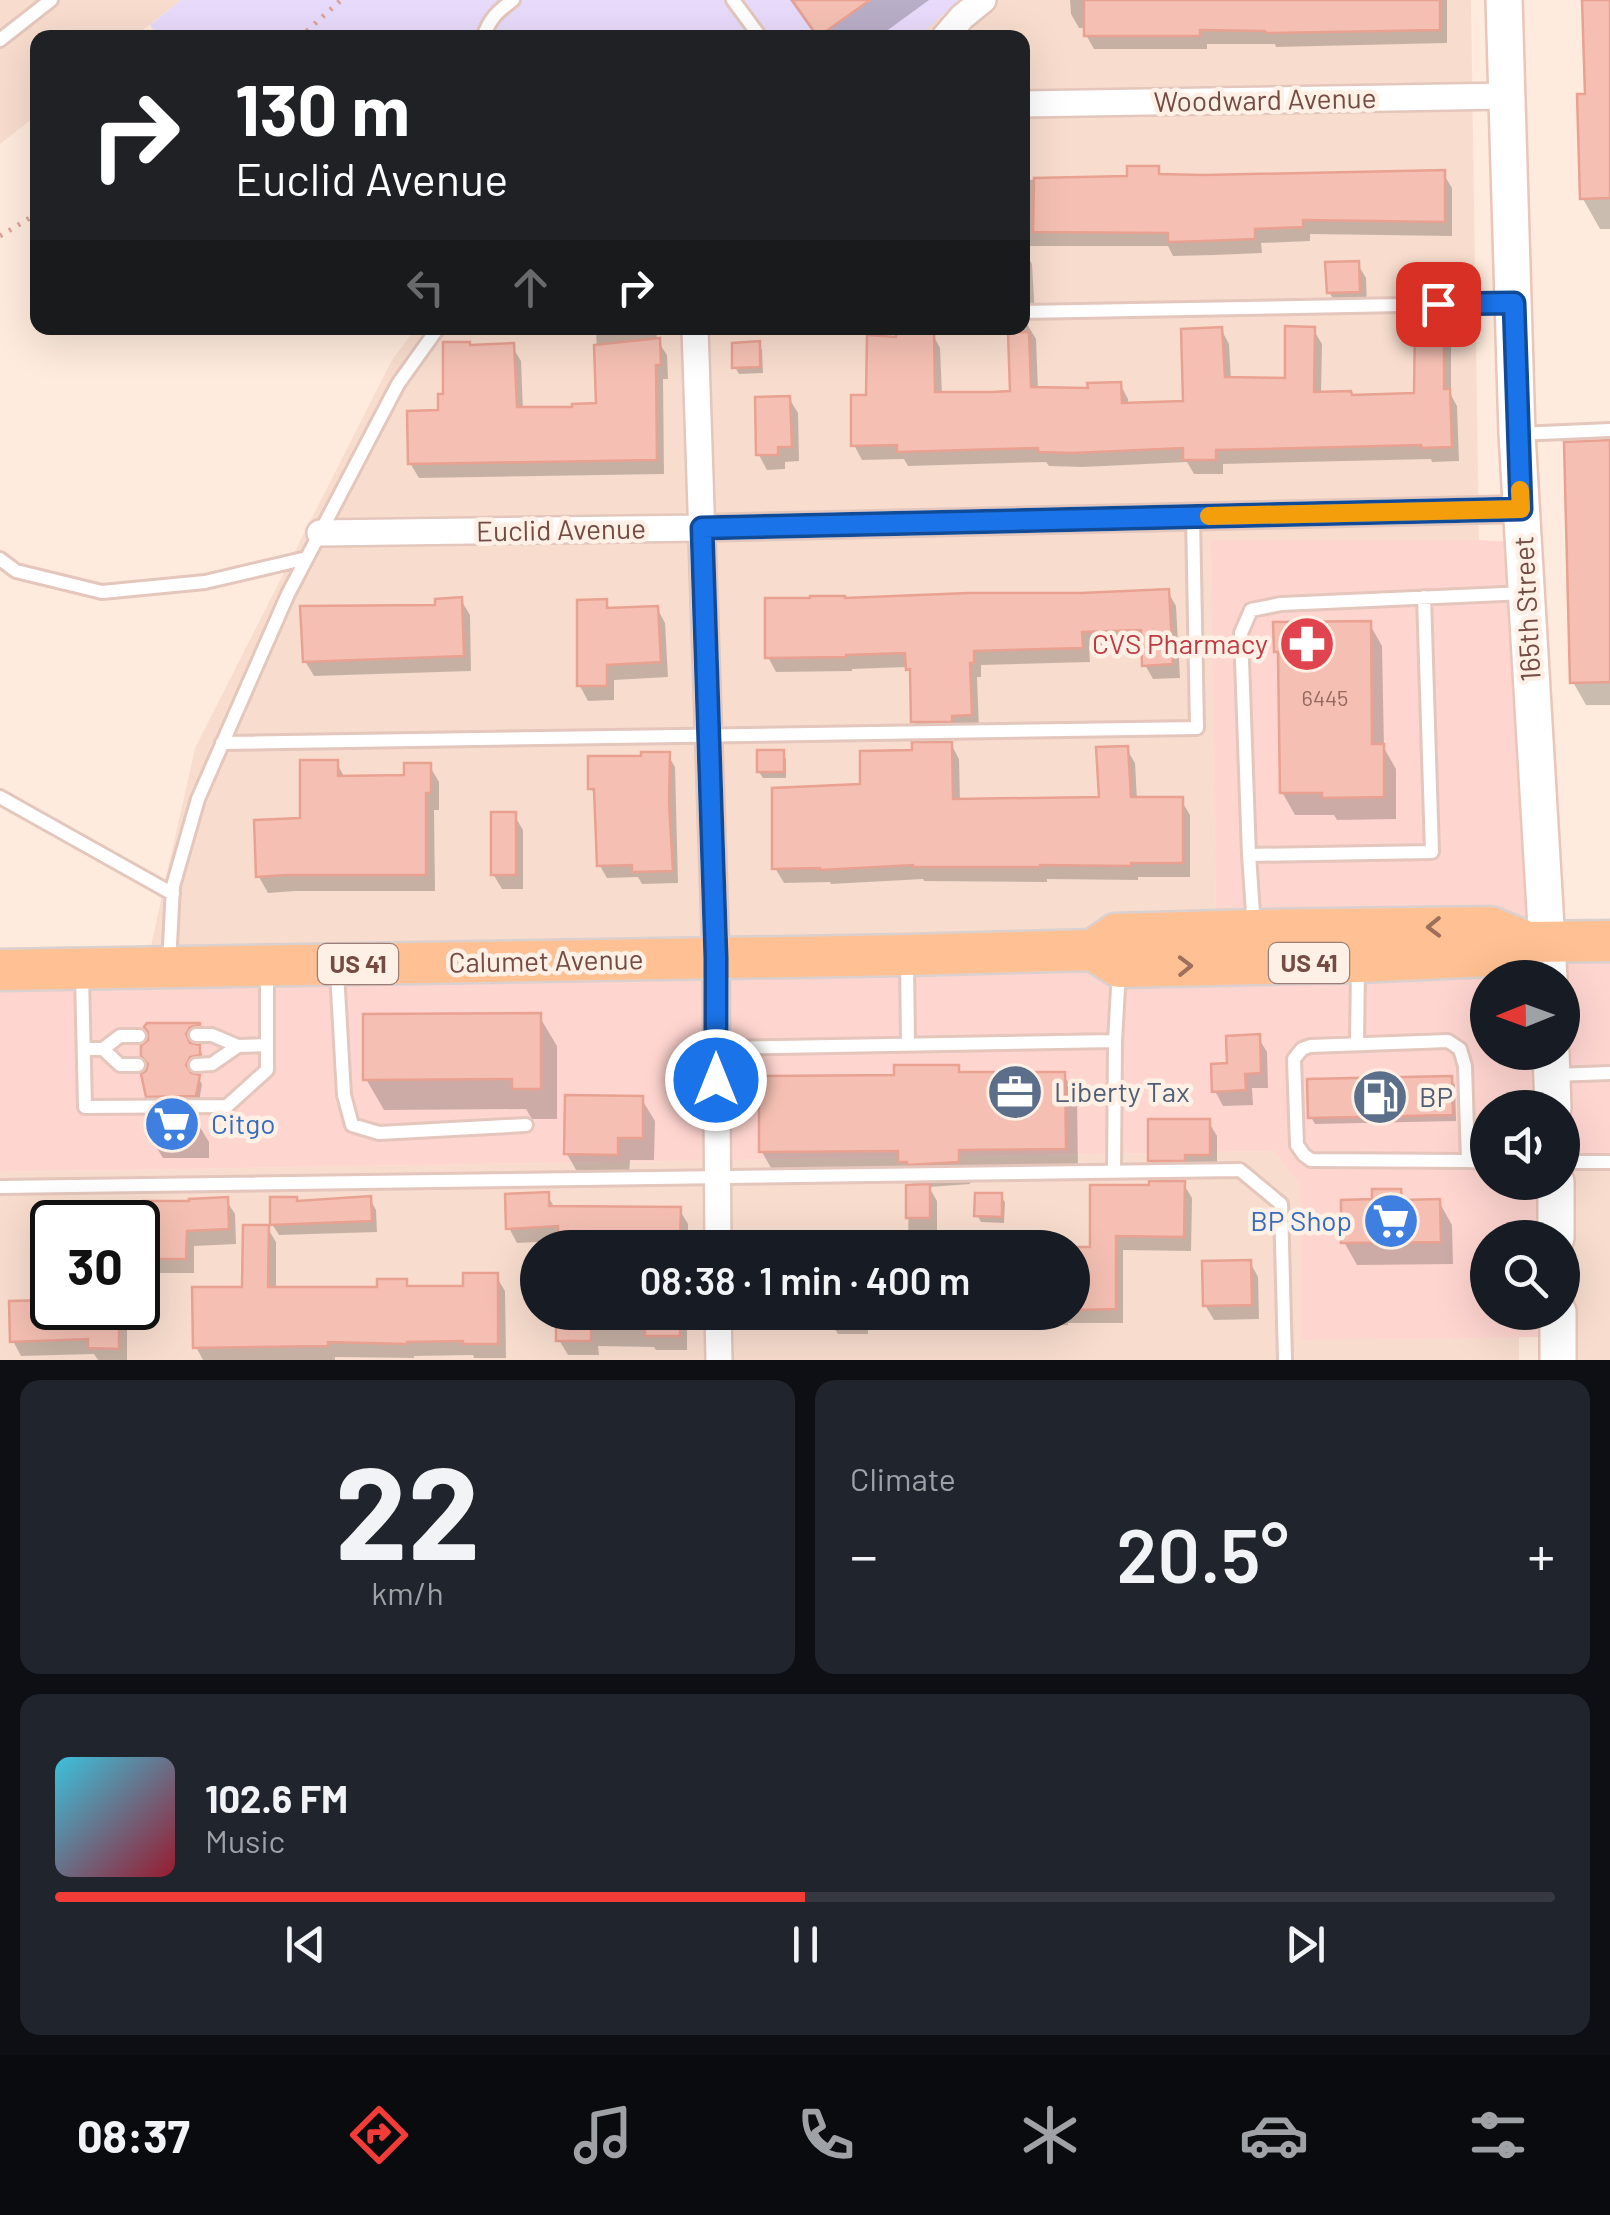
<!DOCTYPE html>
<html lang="en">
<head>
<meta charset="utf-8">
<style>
  body { margin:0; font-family:Barlow,sans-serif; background:#20242c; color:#f1f3f6; height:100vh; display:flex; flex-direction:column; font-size:38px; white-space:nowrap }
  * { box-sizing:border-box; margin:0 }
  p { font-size:32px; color:#9ea1a6 }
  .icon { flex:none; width:55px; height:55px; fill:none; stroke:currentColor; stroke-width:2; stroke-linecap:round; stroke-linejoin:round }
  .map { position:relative; height:1360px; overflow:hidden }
  .side { display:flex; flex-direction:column; gap:20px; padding:20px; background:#0d0f14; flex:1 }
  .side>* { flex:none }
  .hud { position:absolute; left:30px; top:30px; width:1000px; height:305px; border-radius:20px; box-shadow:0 10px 40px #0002; background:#202124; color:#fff; overflow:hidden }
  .needle { width:65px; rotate:269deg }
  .controls { position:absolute; left:1470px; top:960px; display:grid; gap:20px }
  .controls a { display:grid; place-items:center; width:110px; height:110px; border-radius:50%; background:#171b24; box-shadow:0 10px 40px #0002; font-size:50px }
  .speed { position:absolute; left:30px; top:1200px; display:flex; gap:20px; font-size:50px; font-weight:700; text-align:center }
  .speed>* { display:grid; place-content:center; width:130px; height:130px; border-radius:50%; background:#171b24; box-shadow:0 10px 40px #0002; line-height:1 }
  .speed .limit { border:5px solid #111; border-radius:15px; background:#fff; color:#111 }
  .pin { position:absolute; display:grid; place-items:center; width:85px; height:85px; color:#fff; margin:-42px; border-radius:20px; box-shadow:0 5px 15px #0006 }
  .me { position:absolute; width:110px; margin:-55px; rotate:0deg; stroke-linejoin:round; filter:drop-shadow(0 0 8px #0008) }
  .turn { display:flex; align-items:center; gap:35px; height:210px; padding:0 40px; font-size:45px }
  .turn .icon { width:130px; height:130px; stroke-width:2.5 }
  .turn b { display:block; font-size:70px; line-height:85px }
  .lanes { display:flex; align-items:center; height:95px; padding:0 40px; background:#0003; justify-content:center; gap:50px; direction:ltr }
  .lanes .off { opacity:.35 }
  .big { font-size:75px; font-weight:600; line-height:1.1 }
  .side .widget { flex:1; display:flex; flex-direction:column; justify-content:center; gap:15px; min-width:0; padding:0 35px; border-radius:20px; background:#20242c }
  .side .dial { align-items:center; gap:0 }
  .dial b { font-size:130px; line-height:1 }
  .song { display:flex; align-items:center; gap:30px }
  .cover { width:120px; height:120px; border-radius:15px; background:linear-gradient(135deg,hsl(190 70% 55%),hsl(350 70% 35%)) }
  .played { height:10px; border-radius:5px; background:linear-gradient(90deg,#f33b38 50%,#363941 50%) }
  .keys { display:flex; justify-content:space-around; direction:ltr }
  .heat { display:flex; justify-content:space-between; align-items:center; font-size:55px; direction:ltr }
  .side .tiles { flex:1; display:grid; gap:20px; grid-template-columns:1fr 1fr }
  .widget:last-child { grid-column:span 2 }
  .trip { position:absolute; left:520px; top:1230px; width:570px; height:100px; border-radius:50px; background:#171b24; box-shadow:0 10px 40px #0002; font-weight:600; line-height:100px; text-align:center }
  .tabs { display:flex; height:160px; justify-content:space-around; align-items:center; background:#090b0e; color:#9ea1a6 }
  .tabs .icon { width:70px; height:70px }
  .tabs .current { color:#f33b38 }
  .tabs b { font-size:45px; color:#f1f3f6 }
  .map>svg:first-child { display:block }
  .residential { fill:#f8ddce; fill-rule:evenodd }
  .commercial { fill:#ffd5d0 }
  .education { fill:#e8dafa }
  .shadow { fill:#0003 }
  .building { fill:#f5c0b3; stroke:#e9a192; stroke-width:2.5 }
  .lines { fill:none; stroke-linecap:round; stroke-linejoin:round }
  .lane-casing { stroke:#e4c6bc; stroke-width:18 }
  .street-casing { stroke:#e4c6bc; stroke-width:30 }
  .secondary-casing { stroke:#eac5b8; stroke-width:40 }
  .primary-casing { stroke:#dbd0ce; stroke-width:45 }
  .path { stroke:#daa397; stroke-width:5; stroke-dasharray:2.5 8; stroke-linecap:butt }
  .lane { stroke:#fff; stroke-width:12 }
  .street { stroke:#fff; stroke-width:25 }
  .secondary { stroke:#fff; stroke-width:35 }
  .primary { stroke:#ffc193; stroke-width:40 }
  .oneway { stroke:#9e6f5c }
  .route-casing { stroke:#114b97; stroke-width:25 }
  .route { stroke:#1a73e8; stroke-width:18 }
  .slow { stroke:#f59e0b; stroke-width:18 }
  .labels { text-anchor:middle; stroke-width:9; stroke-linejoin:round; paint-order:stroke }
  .number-label { font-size:22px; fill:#956960 }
  .shield { fill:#fff0e5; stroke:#9e7d74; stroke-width:2.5 }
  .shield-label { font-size:25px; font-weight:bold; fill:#754c44 }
  .street-label { font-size:28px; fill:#754c44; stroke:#fff0e5 }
  .health-label { font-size:28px; fill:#be3a42; stroke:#fff0e5; text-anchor:end }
  .service-label { font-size:28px; fill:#4e5e75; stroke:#fff0e5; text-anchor:start }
  .shop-label { font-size:28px; fill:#366cbe; stroke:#fff0e5; text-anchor:start }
</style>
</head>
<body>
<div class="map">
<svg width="1610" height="1360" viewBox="0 0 1610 1360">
  <rect width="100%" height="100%" fill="#feebdd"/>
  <path class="residential" d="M0 0H181L134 37 38 38 37 115 0 144Z
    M959 0H1471L1479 540H1210L1216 922 1087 940 148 959 195 748 392 360 416 328H1022V38L917 37Z
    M1274 1151 1300 1186 1301 1339 1519 1337V1360H0V1172ZM52 1222H138V1308H52ZM538 1248H1072V1312H538Z
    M1610 1154V1360H1565L1564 1155Z"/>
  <path class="commercial" d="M1210 540H1479L1515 542 1538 934 1216 922Z
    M1610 948V1154L1564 1155 1562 978 1553 949Z
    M1539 949 1540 977 1488 978V1052L1542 1053 1544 1107 1488 1108V1182L1546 1183 1547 1237 1488 1238V1312L1549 1313 1550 1337 1301 1340 1300 1186 1274 1151 0 1172V976Z"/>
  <path class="education" d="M181 0H959L917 38H159L150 25Z"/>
  <path class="shadow" d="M790 0H929L877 38H817Z
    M1070 0H1447V43L1276 47 1275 44H1207V49H1094L1086 35V28H1079L1071 14Z
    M1584 0H1610V229H1600L1583 199 1587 96Z
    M1158 169 1162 176 1443 173 1452 188V236L1310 234V241L1261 243 1262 253 1214 255 1173 256 1168 246H1022V180L1129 178Z
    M1022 248 1032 264 1035 316 1024 318 1022 321Z
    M1357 263 1366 278 1367 306 1338 307 1329 292Z
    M1463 266 1467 273 1468 296 1444 298 1440 291Z
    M1022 324H1027L1036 339 1038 390H1090L1120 384 1128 399V405L1185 403 1221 329 1229 344 1231 380H1287L1313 329 1322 344 1321 395 1352 398 1417 395 1443 326 1451 340V395L1457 406 1459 461 1432 462 1431 459 1223 464V474H1194L1187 462 1083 467 1049 466 1046 462 908 466 904 459 862 460 854 445 868 397 899 339 932 333 940 348 942 395 1013 394 1010 328H1022Z
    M596 328H656L657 340 667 355 668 379H663L664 474 419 478 410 463 441 413 446 396 471 348 512 346 521 361 523 410 599 406Z
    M758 344 762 350 763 373 739 374 735 367Z
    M789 398 798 413 799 461 785 462V469L767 470 759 455Z
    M1610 443V705H1586L1573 682Z
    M1168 592 1176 606 1180 678 1153 679 1145 665 1144 644 1089 646 1090 662 981 665V677H977L979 729 922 736 914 722 913 677 907 667 852 669V671L776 672 768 657Z
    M461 600 470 615 471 671 314 676 305 661Z
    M606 602 611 611 657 608 665 623 668 677 614 680V700L588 701 580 686Z
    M1369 623 1382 646 1384 748 1396 769V819L1337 820 1334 815H1295L1282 792 1281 658 1276 651Z
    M951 744 959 759 960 801 1101 799 1126 748 1135 763 1137 800H1181L1190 815V877H1138V880L1047 879V882L924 881 923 879 831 884 830 882 784 883 775 868 863 787 914 753Z
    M782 752 786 759V778H763L759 772Z
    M668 755 675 767 678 883 642 884 638 877 607 878 600 866 597 800 591 788 643 758Z
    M336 762 345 778H406L429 765 439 782V810H434L435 891H296L268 893 259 877 303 821Z
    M514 815 523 830V889H502L493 874Z
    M539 1016 557 1046V1119H532L526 1109 384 1110 366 1079Z
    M149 1025H198L202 1031 193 1033 188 1045 198 1047 202 1054V1061L193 1064 188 1073 198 1077 202 1084 199 1102 153 1103 149 1096 151 1041Z
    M1258 1037 1267 1052 1268 1088H1252L1253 1105 1223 1106 1215 1091 1230 1065Z
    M957 1067 962 1075 1063 1074 1077 1097 1078 1171 971 1172 970 1184 929 1187 937 1201V1248H867V1243H908L909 1187H915L907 1174 775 1175 762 1152 897 1077Z
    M1451 1079 1455 1085 1456 1121 1315 1124 1311 1117Z
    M641 1098 655 1121 654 1160H630L629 1177H580L567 1154Z
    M195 1119 209 1142V1158H163L149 1135Z
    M1208 1121 1217 1136V1169L1160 1176 1151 1161Z
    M1183 1183 1192 1198 1191 1251 1123 1250V1323H1068V1325L1030 1327 1029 1324 959 1328 868 1326V1334H838L833 1326H775L767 1312H1072V1265H1080L1151 1188Z
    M1400 1192 1406 1202H1439L1452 1225 1453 1264 1357 1265 1344 1242 1375 1202Z
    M547 1195 555 1208 679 1209 688 1224V1248H558V1241L517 1243 509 1228Z
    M1001 1196 1005 1202 1004 1223 981 1222 977 1215Z
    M370 1199 376 1210 377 1232 279 1235 272 1224Z
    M226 1200 235 1214 236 1244 194 1246V1273H153L145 1258Z
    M267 1227 276 1242V1290H379L406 1281 410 1288H465L496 1276 505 1291 506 1358H474L473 1355 414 1356V1358L335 1357V1360H203L196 1347 245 1290Z
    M1250 1262 1258 1277 1259 1319 1214 1320 1205 1305Z
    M52 1302V1308H127V1360H98L94 1354 21 1356 13 1341 11 1304Z
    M559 1312H687V1350H656L654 1347 598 1346 599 1355H568L559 1340Z"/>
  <path class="building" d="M792 0H870L818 37Z
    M1084 0H1440V30L1266 33 1265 31 1200 30V36H1084Z
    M1582 0H1610V198L1580 199 1577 94H1585Z
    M1127 166H1159V174L1204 175 1445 170V222L1303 220V227L1255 229V239L1205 241 1168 242V233L1033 232 1034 178 1127 176Z
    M1359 261 1360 292 1327 293 1325 262Z
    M1464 264 1466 290 1437 292 1435 266Z
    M1415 323H1444V389H1450L1452 447 1422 448 1421 445 1216 450V460H1183V448L1073 453 1038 452V448L897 452V445L851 446V395H866L867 335 896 337V332L934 331 935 392H992L1010 391 1008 333 1029 332 1031 387 1088 388 1087 383 1121 382 1122 403 1183 401 1181 329 1222 327 1225 377 1285 378V326L1315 327 1314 392 1351 391 1352 395 1414 393Z
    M660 338 661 365H656L657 460 408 464 407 411 438 410V394H443V342H470V345L514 343 517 407H572V404L596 403 594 345Z
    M760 341V367L732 368V343Z
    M790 396 792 447H778V455H756L755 397Z
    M1610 440V682L1570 683 1564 442Z
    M1169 589 1173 664 1142 666 1141 630 1082 632 1083 648 974 651V663H970L972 715 952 716V722H911L910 669 906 670 905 653 846 655V657L765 658V598H810V596H845V598L968 593H1081Z
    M462 597 464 656 303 662 300 606 435 605V599Z
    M607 599V608L658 606 661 662 607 665V686H577V600Z
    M1371 621 1372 744H1384V797L1322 798V793H1280L1278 652H1274L1273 622Z
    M912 742H952L953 799 1099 797 1096 747 1128 746 1131 797H1183V863H1131V866L1040 865V867H913V865L820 870V868L772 869V788L860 784V751L912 750Z
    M757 750H784V772H757Z
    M641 752H670L669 803 673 871 632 872V865L597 866 594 789H588V756H641Z
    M300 760H338V776L404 775V763H431V793H426V875H286L256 877 254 820 300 818Z
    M491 812H516V875H491Z
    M541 1013V1089H512V1079L363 1080V1014Z
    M147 1023H200V1025L190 1027 186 1034 190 1043 200 1045V1055L190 1057 186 1065 191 1073 200 1075 196 1096 146 1097 141 1074 146 1071 148 1064 141 1056V1046L148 1040V1032L144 1027Z
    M1260 1034 1261 1073 1245 1074 1246 1090 1212 1092 1211 1064 1227 1063 1226 1036Z
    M894 1065H959V1072H1065L1066 1149 959 1150V1162L907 1165V1162H898V1151L759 1152V1076L894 1075Z
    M1452 1076 1453 1115 1308 1118 1307 1079Z
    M565 1095 643 1096V1138H618V1155L564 1154Z
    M197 1116V1135L147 1136V1117Z
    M1148 1119H1210V1155H1185V1161H1148Z
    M1149 1181H1185L1184 1237 1116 1236V1309L1077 1310 1078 1247H1090V1185H1149Z
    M930 1184V1218H906V1185Z
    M1372 1189H1401L1402 1200 1440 1199 1441 1242 1341 1243V1200L1372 1199Z
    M549 1192V1206L681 1207 680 1244H650L651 1238 590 1239V1244L558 1243V1226L506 1229 505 1194Z
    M975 1193H1002V1217L974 1216Z
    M371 1196 372 1221 270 1225V1197H297V1201Z
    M228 1197 229 1229 187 1231 186 1259H142L143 1201H189V1199Z
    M243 1225H269L268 1287H377V1279H407V1286H463V1273H498V1344H463V1341L407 1342V1344L328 1342V1346L193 1348 192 1287H242Z
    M1251 1260 1252 1305 1203 1306 1202 1261Z
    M52 1300V1308H119V1349L88 1348V1339L10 1342 9 1301Z
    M556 1312H591V1341H556Z
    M645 1312H680V1336H645Z"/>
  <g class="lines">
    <g class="lane-casing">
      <path id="lane" d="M733 0 761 38
        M483 38C489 19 498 11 513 0
        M0 40 51 0
        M1022 312 1510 303
        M1520 434 1610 430
        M0 559 16 571 102 592 205 582 307 558
        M222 743 1197 728 1193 517
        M0 797 173 894
        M1249 855 1432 852 1424 597
        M1254 927 1249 855 1241 633 1251 610 1281 604 1526 593
        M907 962 908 1045
        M169 964 173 886 198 799 288 594 398 384 438 328
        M337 972 344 1095 352 1125 379 1133 526 1125
        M82 976 85 1107 227 1106 267 1070V972
        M196 1035H212L238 1046
        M1357 1044 1358 967
        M716 1048 1115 1041
        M84 1049H103L120 1065H138
        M103 1049 120 1036H139
        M196 1065 212 1064 238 1046 267 1045
        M1553 1075 1610 1073
        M1468 1161 1465 1066 1460 1049 1448 1041 1310 1046 1302 1049 1294 1059 1297 1145 1304 1155 1311 1160 1468 1161 1488 1162
        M1562 1162H1610
        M1114 1172 1115 1041 1119 970
        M0 1187 1240 1170 1281 1204 1285 1360"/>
    </g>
    <g class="street-casing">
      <path id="street" d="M944 38 962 17 983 0
        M1022 104 1508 96
        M695 328 716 958 718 1248
        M320 533 702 528 1521 509
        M718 1312 719 1360"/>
    </g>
    <g class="secondary-casing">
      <path id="secondary" d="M1504 0 1517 434 1549 978
        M1551 1052 1553 1108
        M1556 1182V1238
        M1558 1312V1360"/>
    </g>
    <g class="primary-casing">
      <path id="primary" d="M1093 950 1119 967 1358 962 1490 956 1528 942 1610 941
        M0 970 907 955 1093 950 1116 934 1254 930 1490 927 1528 942"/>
    </g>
    <path class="path" d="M299 38 341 0
      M0 236 38 213"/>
    <use href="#lane" class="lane"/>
    <use href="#street" class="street"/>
    <use href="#secondary" class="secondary"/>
    <use href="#primary" class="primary"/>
  </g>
  <defs><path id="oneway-chevron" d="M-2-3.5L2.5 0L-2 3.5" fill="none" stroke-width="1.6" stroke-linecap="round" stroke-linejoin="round" transform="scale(2.5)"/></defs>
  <g class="oneway">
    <use href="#oneway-chevron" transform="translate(1434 927) rotate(179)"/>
    <use href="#oneway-chevron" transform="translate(1185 966) rotate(-1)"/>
  </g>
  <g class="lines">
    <g class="route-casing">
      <path id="route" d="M716 1080V958L702 528 1521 509 1514 303 1438 304"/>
    </g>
    <use href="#route" class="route"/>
    <path class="slow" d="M1209 516 1521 509 1520 490"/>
  </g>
  <defs>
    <g id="pharmacy-disc" transform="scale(2.875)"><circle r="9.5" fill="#e0444e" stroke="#fff0e5"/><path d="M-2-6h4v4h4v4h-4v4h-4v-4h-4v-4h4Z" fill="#fff"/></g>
    <g id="office-disc" transform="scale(2.875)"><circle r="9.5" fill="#5c6f8a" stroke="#fff0e5"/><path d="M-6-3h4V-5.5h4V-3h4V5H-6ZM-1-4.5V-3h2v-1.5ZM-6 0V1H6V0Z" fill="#fff"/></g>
    <g id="fuel-disc" transform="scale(2.875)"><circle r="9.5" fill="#5c6f8a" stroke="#fff0e5"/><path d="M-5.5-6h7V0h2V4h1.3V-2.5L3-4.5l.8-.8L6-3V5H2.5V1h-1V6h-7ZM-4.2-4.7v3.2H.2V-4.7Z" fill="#fff"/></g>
    <g id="supermarket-disc" transform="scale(2.875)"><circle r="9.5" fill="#3f7fe0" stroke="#fff0e5"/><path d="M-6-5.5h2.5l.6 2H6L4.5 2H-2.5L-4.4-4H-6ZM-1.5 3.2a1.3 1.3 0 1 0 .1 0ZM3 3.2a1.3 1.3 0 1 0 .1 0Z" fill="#fff"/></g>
  </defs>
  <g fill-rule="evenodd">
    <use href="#pharmacy-disc" x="1307" y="644"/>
    <use href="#office-disc" x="1015" y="1092"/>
    <use href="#fuel-disc" x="1380" y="1097"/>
    <use href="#supermarket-disc" x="172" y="1124"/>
    <use href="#supermarket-disc" x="1391" y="1221"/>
  </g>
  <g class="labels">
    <g class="number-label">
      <text x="1325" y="706">6445</text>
    </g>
    <g class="shield">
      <rect x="1269" y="943" width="80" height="40" rx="8"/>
      <rect x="318" y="944" width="80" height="40" rx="8"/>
    </g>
    <g class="shield-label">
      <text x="1309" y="972">US 41</text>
      <text x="358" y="973">US 41</text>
    </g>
    <g class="street-label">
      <text transform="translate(1265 100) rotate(-1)" y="10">Woodward Avenue</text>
      <text transform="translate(561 530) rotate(-1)" y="10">Euclid Avenue</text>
      <text transform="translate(1527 609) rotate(-93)" y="10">165th Street</text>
      <text transform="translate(546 961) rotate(-1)" y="10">Calumet Avenue</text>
    </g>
    <g class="health-label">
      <text x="1268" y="654">CVS Pharmacy</text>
    </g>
    <g class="service-label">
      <text x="1054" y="1102">Liberty Tax</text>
      <text x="1419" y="1107">BP</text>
    </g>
    <g class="shop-label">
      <text x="211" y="1134">Citgo</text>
      <text x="1352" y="1231" text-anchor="end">BP Shop</text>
    </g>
  </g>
</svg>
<div class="controls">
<a><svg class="needle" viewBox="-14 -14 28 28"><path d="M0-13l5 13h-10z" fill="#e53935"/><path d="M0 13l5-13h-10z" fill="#9ea1a6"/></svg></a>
<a><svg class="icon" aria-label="sound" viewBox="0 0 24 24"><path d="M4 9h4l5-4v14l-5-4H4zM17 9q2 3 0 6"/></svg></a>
<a><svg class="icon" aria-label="search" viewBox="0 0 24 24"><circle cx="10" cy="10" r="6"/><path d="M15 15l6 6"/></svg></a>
</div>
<div class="speed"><div class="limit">30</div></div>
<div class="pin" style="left:1438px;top:304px;background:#d93025"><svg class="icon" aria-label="arrive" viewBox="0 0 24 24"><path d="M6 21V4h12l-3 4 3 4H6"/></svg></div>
<svg class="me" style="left:716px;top:1080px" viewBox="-20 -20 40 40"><circle r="17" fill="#1a73e8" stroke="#fff" stroke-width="3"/><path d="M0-11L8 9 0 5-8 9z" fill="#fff"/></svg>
<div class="trip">08:38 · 1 min · 400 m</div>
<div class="hud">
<div class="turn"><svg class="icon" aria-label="right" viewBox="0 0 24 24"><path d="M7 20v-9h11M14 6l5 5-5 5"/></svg><div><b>130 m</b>Euclid Avenue</div></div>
<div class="lanes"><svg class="icon off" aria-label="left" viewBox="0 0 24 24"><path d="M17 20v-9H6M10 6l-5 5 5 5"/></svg><svg class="icon off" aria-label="ahead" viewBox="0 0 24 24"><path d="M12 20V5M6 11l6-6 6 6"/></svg><svg class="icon" aria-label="right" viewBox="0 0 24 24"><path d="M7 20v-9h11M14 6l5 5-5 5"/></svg></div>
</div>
</div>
<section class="side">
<div class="tiles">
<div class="widget dial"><b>22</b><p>km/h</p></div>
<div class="widget"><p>Climate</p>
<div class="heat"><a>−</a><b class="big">20.5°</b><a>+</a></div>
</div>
<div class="widget">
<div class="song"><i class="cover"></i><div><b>102.6 FM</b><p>Music</p></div></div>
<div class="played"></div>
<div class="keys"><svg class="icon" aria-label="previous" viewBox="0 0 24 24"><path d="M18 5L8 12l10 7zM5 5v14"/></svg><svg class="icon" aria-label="pause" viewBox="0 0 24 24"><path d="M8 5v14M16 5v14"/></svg><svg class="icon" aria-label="next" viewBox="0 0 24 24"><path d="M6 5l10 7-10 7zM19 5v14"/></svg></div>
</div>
</div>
</section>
<nav class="tabs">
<b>08:37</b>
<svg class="icon current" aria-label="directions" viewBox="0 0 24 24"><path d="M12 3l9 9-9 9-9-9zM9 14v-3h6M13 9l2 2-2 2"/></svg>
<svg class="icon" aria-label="music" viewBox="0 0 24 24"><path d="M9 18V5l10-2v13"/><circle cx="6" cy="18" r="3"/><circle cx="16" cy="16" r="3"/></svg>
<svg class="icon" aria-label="phone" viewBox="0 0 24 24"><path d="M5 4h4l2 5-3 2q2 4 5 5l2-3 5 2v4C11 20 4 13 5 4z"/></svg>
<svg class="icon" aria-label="climate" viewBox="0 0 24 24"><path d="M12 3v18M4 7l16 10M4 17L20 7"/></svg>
<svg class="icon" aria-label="car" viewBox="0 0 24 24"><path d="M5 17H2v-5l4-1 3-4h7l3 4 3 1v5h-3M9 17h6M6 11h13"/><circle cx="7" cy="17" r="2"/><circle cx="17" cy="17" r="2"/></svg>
<svg class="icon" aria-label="filters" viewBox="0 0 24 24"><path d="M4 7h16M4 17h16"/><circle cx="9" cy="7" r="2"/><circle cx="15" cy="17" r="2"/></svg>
</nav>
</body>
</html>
